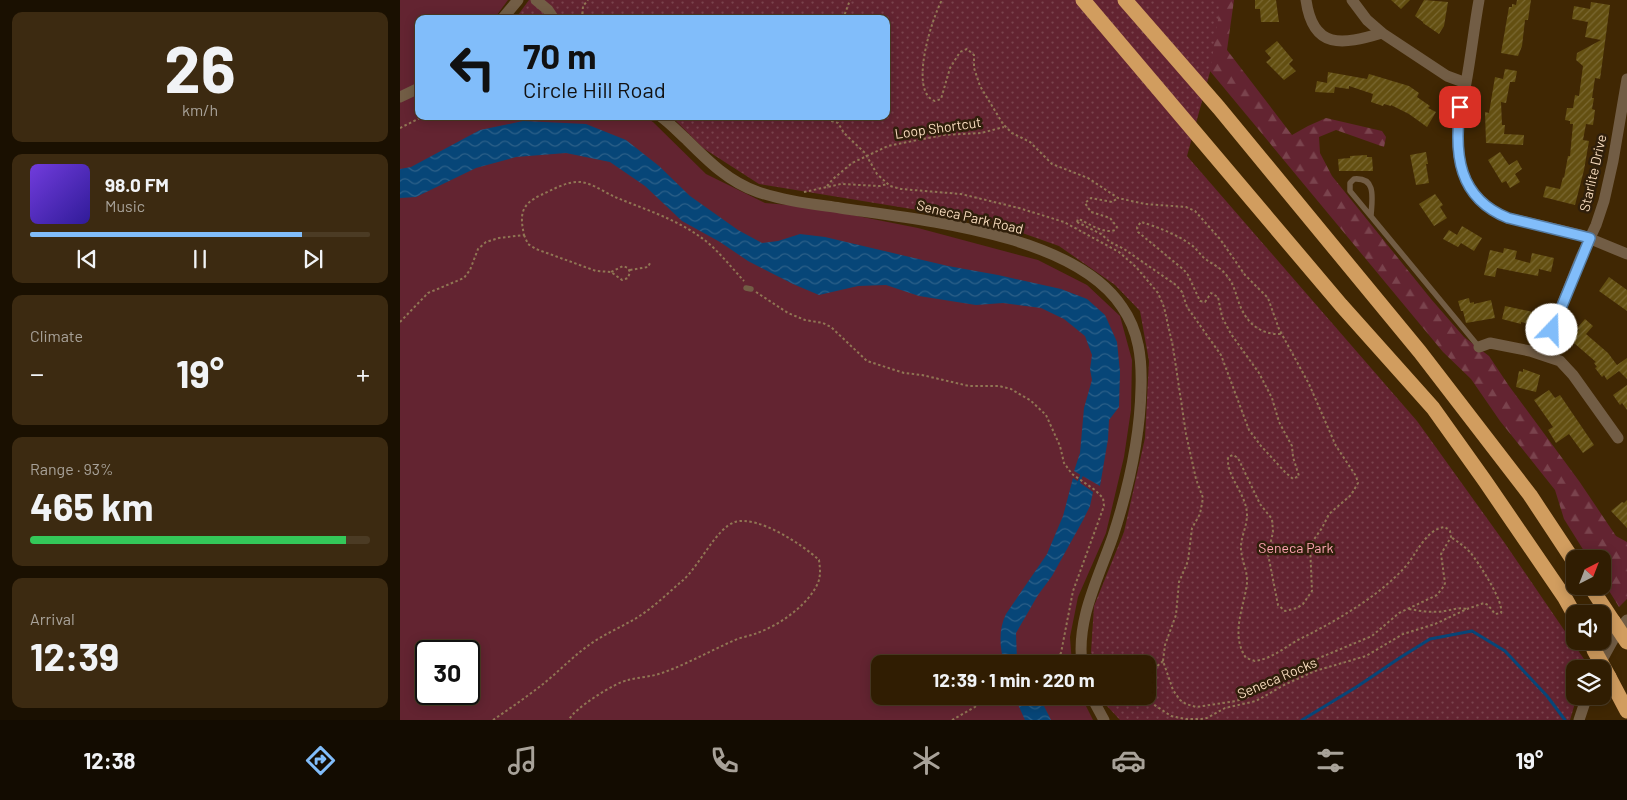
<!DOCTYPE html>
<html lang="en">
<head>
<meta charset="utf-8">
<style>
  body { margin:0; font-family:Barlow,sans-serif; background:#3c2a11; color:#f1f3f6; height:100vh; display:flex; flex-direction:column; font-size:19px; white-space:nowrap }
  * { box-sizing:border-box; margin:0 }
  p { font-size:16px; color:#a8a299 }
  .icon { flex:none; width:28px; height:28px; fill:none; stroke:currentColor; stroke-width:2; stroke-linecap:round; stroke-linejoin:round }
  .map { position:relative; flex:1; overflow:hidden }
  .details { display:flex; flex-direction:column; gap:12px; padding:12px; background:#1a1001; width:400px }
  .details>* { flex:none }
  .banner { position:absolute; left:15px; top:15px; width:475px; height:105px; border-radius:10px; box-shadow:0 2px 12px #0003,0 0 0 1px #4b3b24; background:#81bdfa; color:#111; overflow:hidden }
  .needle { width:32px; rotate:42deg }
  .fabs { position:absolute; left:1166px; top:550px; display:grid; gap:10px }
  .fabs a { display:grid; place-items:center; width:45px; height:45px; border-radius:10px; background:#301d02; box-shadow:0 2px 12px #0003,0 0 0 1px #4b3b24; font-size:25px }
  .speed { position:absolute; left:15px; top:640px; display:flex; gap:10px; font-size:25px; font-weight:700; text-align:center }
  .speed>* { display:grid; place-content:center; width:65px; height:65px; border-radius:50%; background:#301d02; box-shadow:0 2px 12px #0003,0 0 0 1px #4b3b24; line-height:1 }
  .speed .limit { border:2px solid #111; border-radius:8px; background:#fff; color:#111 }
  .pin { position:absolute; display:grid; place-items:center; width:42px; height:42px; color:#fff; margin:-21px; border-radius:10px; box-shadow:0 2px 8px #0006 }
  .me { position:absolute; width:55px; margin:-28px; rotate:21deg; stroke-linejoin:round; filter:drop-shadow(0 0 4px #0008) }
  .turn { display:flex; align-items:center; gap:18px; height:105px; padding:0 25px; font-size:22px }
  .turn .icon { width:65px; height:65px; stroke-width:2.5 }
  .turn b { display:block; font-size:35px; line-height:42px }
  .big { font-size:38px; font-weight:700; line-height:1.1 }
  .details .tile { flex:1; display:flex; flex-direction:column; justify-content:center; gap:8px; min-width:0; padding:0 18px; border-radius:10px; background:#3c2a11 }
  .details .dial { align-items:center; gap:0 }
  .dial b { font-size:65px; line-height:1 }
  .song { display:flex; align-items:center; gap:15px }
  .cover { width:60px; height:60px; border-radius:8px; background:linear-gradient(135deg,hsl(260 70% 55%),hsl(250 70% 35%)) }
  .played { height:5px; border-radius:2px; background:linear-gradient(90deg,#81bdfa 80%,#4b3b24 80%) }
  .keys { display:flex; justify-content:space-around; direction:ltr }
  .heat { display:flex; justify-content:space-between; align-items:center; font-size:28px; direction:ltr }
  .charge { height:8px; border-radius:4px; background:linear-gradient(90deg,#34c759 93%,#4b3b24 0) }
  .trip { position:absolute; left:471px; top:655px; width:285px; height:50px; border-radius:10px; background:#301d02; box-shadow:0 2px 12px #0003,0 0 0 1px #4b3b24; font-weight:700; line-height:50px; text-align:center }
  .menu { display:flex; height:80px; justify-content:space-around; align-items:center; background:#130c01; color:#a8a299 }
  .menu .icon { width:35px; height:35px }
  .menu .on { color:#81bdfa }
  .menu b { font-size:22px; color:#f1f3f6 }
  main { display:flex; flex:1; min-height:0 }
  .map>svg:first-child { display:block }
  .grass { fill:#632431; fill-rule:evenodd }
  .forest { fill:url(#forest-firs) }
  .park { fill:url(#park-dots) }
  .water { fill:url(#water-waves) }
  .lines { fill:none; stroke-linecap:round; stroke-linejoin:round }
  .stream { stroke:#074678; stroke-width:3 }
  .building { fill:url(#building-hatch) }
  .path { stroke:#907654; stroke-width:2; stroke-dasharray:2.5 2.5; stroke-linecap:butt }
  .service { stroke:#725d45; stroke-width:5.5 }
  .minor { stroke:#725d45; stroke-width:11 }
  .motorway { stroke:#d19d5f; stroke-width:15 }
  .motorway-bridge { stroke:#d19d5f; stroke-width:15 }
  .route-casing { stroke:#547ba2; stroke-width:12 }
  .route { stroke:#81bdfa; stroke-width:9 }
  .labels { text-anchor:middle; stroke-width:5; stroke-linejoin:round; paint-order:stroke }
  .street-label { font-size:14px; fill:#f9ddbf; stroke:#301f0b }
  .park-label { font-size:14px; fill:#fea4b2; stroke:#301f0b }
</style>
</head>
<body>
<main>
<section class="details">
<div class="tile dial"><b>26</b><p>km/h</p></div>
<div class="tile">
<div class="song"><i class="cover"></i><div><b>98.0 FM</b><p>Music</p></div></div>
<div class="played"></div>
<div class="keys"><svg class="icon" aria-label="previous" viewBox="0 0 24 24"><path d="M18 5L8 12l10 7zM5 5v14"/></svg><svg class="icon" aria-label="pause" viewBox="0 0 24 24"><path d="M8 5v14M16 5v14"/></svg><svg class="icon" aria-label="next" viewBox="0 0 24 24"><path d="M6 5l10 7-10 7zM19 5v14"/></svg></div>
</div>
<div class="tile"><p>Climate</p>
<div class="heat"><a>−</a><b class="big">19°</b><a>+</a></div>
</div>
<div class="tile"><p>Range · 93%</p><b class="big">465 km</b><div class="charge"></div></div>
<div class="tile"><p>Arrival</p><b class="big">12:39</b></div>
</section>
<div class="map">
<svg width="1227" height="720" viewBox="0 0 1227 720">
  <defs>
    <pattern id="forest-firs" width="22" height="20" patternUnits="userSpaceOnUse" patternTransform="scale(1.25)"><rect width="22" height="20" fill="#632431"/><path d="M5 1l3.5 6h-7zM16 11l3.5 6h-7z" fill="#7a434d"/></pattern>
    <pattern id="park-dots" width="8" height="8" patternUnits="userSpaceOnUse" patternTransform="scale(1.25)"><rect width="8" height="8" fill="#632431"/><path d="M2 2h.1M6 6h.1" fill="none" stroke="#7a434d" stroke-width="1.8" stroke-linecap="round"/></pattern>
    <pattern id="water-waves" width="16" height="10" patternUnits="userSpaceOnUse" patternTransform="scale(1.25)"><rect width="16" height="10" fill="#074678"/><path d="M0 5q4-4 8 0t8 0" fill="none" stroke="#2c6089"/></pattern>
    <pattern id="building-hatch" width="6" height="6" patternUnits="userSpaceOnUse" patternTransform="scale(1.25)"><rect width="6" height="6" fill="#634f11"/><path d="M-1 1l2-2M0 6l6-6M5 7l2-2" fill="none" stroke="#7a6832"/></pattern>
  </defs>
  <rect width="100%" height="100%" fill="#402703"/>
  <path class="grass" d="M0 0H108L94 19H19V116H243L253 122 306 174 365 203 412 207 518 228 638 260 687 285 720 316 732 360 731 410 724 457 706 533 678 597 670 637 672 664H480V696H681L693 720H0ZM26 651H69V694H26Z"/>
  <path class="forest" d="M751 0H834L827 50 892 135 908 126 926 118 982 131 986 137 984 147 936 130 919 137 920 153 932 176 1031 299 1064 337 1089 356 1109 386 1179 481 1216 536 1227 542V599L1219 607 1203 581 1202 559H1189L1164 519 1155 490 1100 421 1071 379 1043 352Z"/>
  <path class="park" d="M129 0H821L810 72 787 156 1017 421 1104 542 1188 665 1187 669H1175V696H1177L1170 720H720L707 706 705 696H748V664H694L691 652 694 606 724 532 745 438 749 361 740 311 715 285 659 246 591 222 359 184 303 148 271 116H486V19H115Z"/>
  <path class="water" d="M123 121 186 124 226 140 259 166 290 196 338 230 362 243 378 241 400 234 425 237 548 266 598 275 661 289 687 299 705 315 717 342 720 372 719 407 709 420 708 439 700 486 674 471 680 453 684 408 692 380 690 369 692 355 685 336 664 319 641 308 603 303 576 305 519 296 486 285 458 286 419 295 393 284 348 261 320 242 282 221 245 186 210 162 166 153 116 157 76 168 16 197 0 198V169L11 167 80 130Z
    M673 478 693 492 690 506 682 522 652 576 638 595 616 633 617 661 620 664H604C600 647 598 630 606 614L647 554 663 516Z
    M614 696H639L651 720H625Z"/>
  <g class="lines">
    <path class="stream" d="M678 484 683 472
      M902 720 958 686 1001 657 1030 639 1072 631 1105 651 1147 696 1165 720"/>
  </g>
  <path class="building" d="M855 0H876L879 22H861L860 9H855Z
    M991 0H1010L1001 9Z
    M1024 0 1048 2 1044 26 1039 34 1023 23V22L1015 16Z
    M1117 0H1131L1128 20H1125L1122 46 1118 56 1101 53 1109 7H1112V4L1116 5Z
    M1191 2 1210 5 1200 79 1195 78 1192 98H1194L1192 109 1195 110 1193 125 1186 124 1183 140 1189 141 1184 170 1175 205 1143 197 1146 186 1160 189 1163 177 1164 178 1168 156H1170L1173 124H1170V121L1165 120 1167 108H1173L1175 95 1179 96 1183 66 1176 60 1177 53 1201 40 1185 37 1188 22 1172 19 1174 6 1190 9Z
    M877 41 893 60 889 64 896 71 884 80 866 62 871 58 865 51Z
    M1105 69 1117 71 1115 82H1110L1106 103 1101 102 1102 125H1105L1104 134 1124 135 1123 145 1086 143 1085 112 1089 113 1095 77 1103 79Z
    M928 72 967 79 969 74 1009 86 1019 93 1017 97 1030 106 1028 108 1036 112 1027 127 1009 114 991 105V106L984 104 983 106 971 102 973 94 949 86V89L935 87 934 93 915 92 917 81 927 83Z
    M1026 152 1028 164H1026L1029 183 1016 185 1010 155Z
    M1100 152 1109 165 1117 160 1122 169 1115 174 1120 182 1110 188 1106 181 1102 183 1088 160Z
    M967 155V157H972L973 171H939L938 159 950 158V156Z
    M1035 194 1043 205 1040 207 1047 218 1034 226 1019 204Z
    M1062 226 1082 238 1074 251 1061 243 1058 247 1043 239 1049 230 1057 235Z
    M1104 248 1117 251 1115 259 1130 263 1132 253 1154 258 1151 272 1139 269 1138 276 1097 268 1095 277 1084 275 1090 250 1103 253Z
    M1209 277 1227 290V311L1199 291Z
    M1069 298 1070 303 1074 302V304L1091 300 1095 318 1066 323 1063 311H1061L1058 301Z
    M1105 306 1133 312 1131 324 1121 322V324L1102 319Z
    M1185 319 1193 326 1186 334 1208 353 1217 365 1227 358V379L1219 371 1207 380 1204 375 1202 377 1195 368 1197 367 1194 363 1196 362 1174 343 1175 342 1171 338 1179 330 1177 328Z
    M1123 369 1140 375 1136 392 1116 387 1119 371 1123 372Z
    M1227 385V410L1222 403 1220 405 1213 395Z
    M1149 390 1155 398 1160 395 1194 445 1183 453 1169 434 1156 443 1148 430 1153 427 1134 400Z
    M1227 500V528L1211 511 1222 502 1224 503Z"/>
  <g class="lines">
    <path class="path" d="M182 19 183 6 188 0
      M443 19 450 0
      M218 116C224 120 230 120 237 116
      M417 116 438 123 444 133 465 153 477 174 490 186 501 189 561 194 619 208 664 222 719 252 736 267 758 293 764 307 773 347 786 434 796 479 803 498 800 514 792 528 788 561 779 582 776 615 765 645 763 661 773 690 780 700 786 704 796 707 803 706 836 701 850 696 886 678 919 658 972 636 999 613 1037 595 1044 586 1045 583 1041 554 1051 537 1050 531 1045 527C1026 529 1017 553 1006 566 980 595 941 618 906 636 888 644 875 658 855 661L846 658C830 634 844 608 847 583 848 570 840 558 841 545 842 535 847 525 847 515 847 494 826 477 828 457L833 455 838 458 860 504 872 519 873 532 868 554 878 605 885 611 897 608 903 604 912 591 910 545 922 528 929 514 951 495 958 483 956 476 936 446 909 384 879 329 868 298 845 275 820 239 795 211 786 207 745 204 718 198 688 178 652 164 630 142 612 133 603 124 580 86 574 68V55L567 49 560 52 550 68 541 99 535 101C508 92 532 18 542 0
      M0 128 24 116
      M427 186 433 179 452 163 488 146 543 135 581 133 604 127
      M404 192 441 184 480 186 487 184
      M677 222 701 234 710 242 724 249 776 285 782 292 787 307 821 355 849 430 861 446 885 472 893 479 899 476 893 457 892 446 879 422 872 398 859 373 831 334 822 317 818 297 811 293 805 302 800 301 788 275 784 270 738 232 737 227 741 222C755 226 778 235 790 244 795 247 799 253 803 257 811 264 821 267 827 276 833 283 835 291 838 300 845 322 859 335 882 334
      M677 222 678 219 681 220C691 225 704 234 715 230L717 227 710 218 691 212 685 203 691 198 712 202 718 198
      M124 235 128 244 136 249 196 271 211 272 222 280 228 278 230 272 228 268 223 266 211 272
      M230 270 248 267 250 263
      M356 292 388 313 405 320 423 323 431 327 467 361 504 373 522 375 569 386H599L611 389 621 395 630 400 646 415 660 446 664 463 672 474 695 490 703 498 704 506 673 591 661 653 655 660 646 664
      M0 322 28 293 64 278 70 270 78 249 86 242 99 238 124 235C120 215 120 205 141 195 152 190 167 181 180 182 192 183 204 192 215 197 246 210 280 220 307 242 320 253 332 268 344 281
      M1009 609C1020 611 1032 613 1044 611 1052 610 1059 607 1067 609
      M763 661 755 668 749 682V693L753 704 771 716 786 719H801L807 718 825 708 856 701 884 685 915 671 966 656 1003 634 1035 624 1067 609 1084 603 1088 605 1095 614 1101 613C1104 601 1078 562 1070 552 1064 546 1058 542 1051 537
      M93 720C112 707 131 694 148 680 162 668 175 655 189 645 204 634 222 627 238 617 254 607 268 593 282 581 299 567 316 528 335 522 358 515 403 545 419 560 420 568 421 575 418 583 408 605 380 625 357 633 350 636 342 637 335 640 310 651 287 664 262 673 251 677 239 677 228 680 216 682 173 709 169 720
      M552 720 575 707 585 696"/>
    <path class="service" d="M971 216C972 199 977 177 954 179L950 183V191L1079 347
      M346 288 351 289"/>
    <path class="minor" d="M136 0 148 10 154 19
      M906 0C913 50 942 45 982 33L1047 76 1066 83
      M952 0 967 20 982 33
      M1079 0C1074 28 1071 56 1066 83 1064 92 1061 101 1060 109 1053 155 1060 199 1108 218L1181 235 1227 254
      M102 19 118 0
      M0 97 19 88
      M260 116C270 123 278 132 287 140 308 161 329 182 358 192 384 201 413 204 440 208 522 220 674 234 722 307 739 331 742 359 741 388 740 436 728 490 713 536 699 577 676 619 682 664
      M1079 347 1090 343 1130 351 1160 361 1173 375 1218 438
      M1142 355 1181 257 1196 225 1204 201 1213 161 1227 79
      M1198 667 1219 629 1227 620
      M691 696 704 720
      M1179 720 1187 696"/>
    <path class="motorway" d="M683 0 941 305 1033 408 1085 481 1165 598 1175 616
      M725 0 819 108 1020 352 1130 495 1175 563
      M1190 586 1213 621
      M1209 677 1227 711"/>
    <path class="motorway-bridge" d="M1213 621 1227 642
      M1194 650 1209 677"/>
  </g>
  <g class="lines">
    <g class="route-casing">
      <path id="route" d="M1060 107C1054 154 1058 198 1108 218L1190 238 1152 330"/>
    </g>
    <use href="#route" class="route"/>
  </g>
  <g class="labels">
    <g class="street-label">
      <text transform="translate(538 128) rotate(-8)" y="5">Loop Shortcut</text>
      <text transform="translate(1193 173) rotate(-77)" y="5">Starlite Drive</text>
      <text transform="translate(570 217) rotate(13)" y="5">Seneca Park Road</text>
      <text transform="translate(877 678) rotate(-23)" y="5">Seneca Rocks</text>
    </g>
    <g class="park-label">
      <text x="896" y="553">Seneca Park</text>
    </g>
  </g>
</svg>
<div class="fabs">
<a><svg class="needle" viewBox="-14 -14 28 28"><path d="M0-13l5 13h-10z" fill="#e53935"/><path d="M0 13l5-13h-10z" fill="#a8a299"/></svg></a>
<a><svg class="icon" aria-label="sound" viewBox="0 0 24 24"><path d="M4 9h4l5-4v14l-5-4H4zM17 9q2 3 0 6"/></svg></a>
<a><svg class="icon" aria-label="layers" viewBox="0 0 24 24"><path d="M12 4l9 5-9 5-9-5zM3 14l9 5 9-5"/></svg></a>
</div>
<div class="speed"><div class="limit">30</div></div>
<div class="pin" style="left:1060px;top:107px;background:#d93025"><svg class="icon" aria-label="arrive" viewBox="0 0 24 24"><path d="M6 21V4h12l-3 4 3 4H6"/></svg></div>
<svg class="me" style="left:1152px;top:330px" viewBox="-20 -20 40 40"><circle r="19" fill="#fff"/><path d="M0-13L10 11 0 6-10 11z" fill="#81bdfa"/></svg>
<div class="trip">12:39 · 1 min · 220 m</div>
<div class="banner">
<div class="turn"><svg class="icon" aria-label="left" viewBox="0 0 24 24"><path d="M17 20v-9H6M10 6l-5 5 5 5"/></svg><div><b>70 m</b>Circle Hill Road</div></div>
</div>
</div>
</main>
<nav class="menu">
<b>12:38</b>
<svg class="icon on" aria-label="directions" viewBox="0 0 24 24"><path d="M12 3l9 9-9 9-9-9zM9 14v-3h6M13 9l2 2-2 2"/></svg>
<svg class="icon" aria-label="music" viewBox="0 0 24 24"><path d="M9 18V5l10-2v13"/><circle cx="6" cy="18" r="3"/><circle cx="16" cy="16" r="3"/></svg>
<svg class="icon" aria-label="phone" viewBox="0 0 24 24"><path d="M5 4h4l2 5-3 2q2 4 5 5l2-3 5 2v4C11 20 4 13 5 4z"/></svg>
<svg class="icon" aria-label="climate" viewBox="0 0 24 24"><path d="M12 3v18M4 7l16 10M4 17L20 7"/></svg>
<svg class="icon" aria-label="car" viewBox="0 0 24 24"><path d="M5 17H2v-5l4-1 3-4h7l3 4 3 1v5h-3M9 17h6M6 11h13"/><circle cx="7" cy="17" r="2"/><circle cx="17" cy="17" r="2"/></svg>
<svg class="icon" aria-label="filters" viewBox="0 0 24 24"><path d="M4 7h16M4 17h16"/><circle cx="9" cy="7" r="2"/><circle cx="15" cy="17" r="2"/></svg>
<b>19°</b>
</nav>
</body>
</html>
